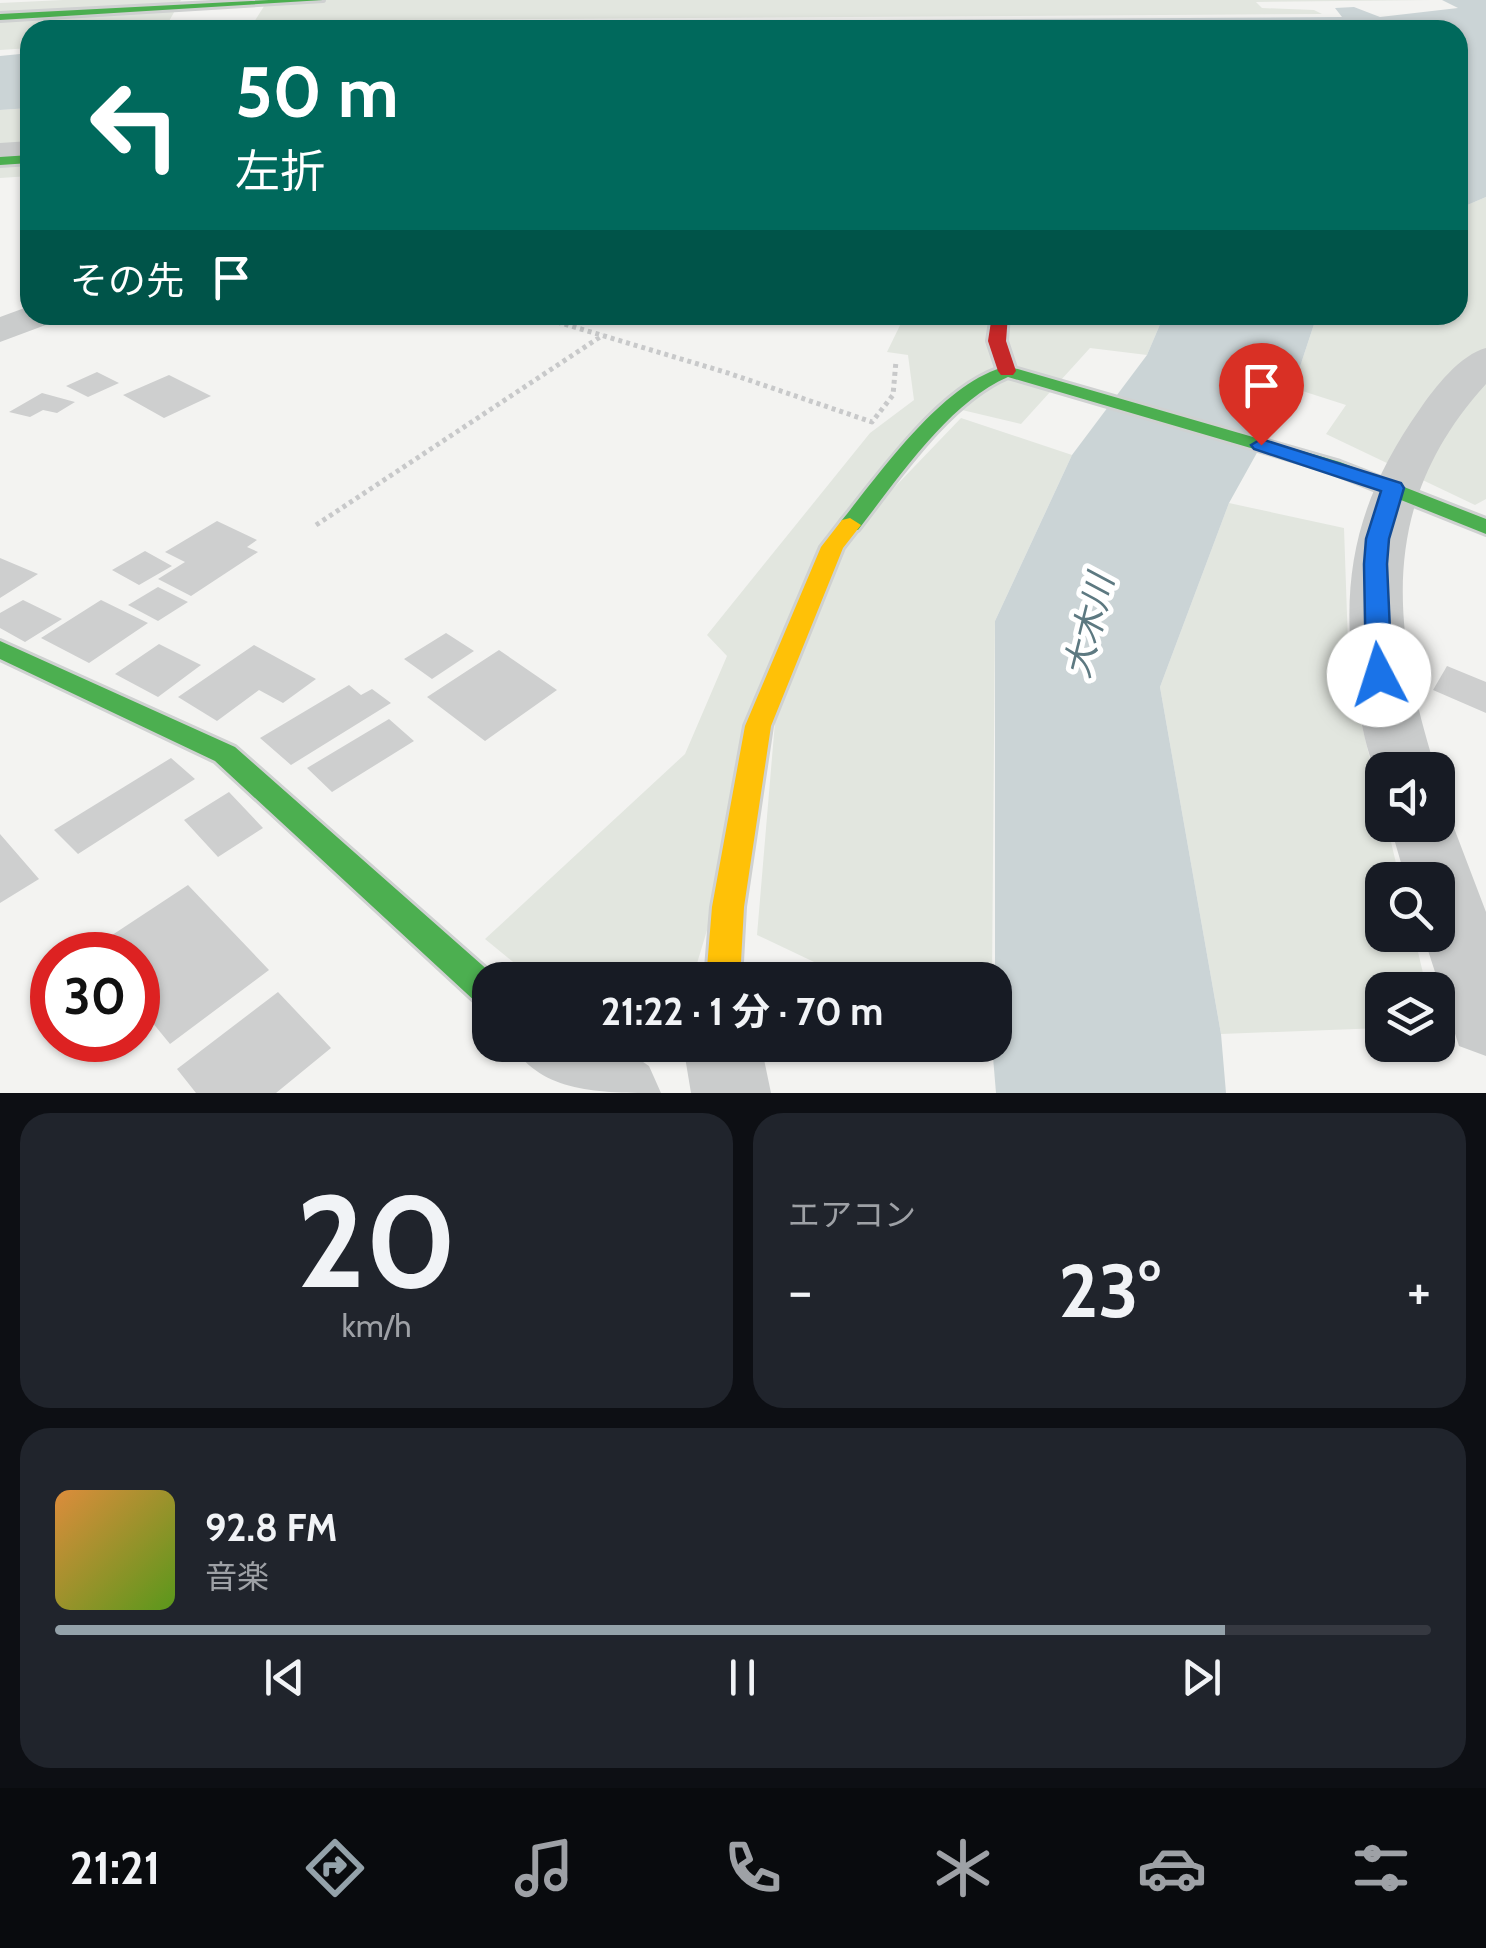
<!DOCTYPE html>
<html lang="ja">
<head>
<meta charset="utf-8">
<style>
  body { margin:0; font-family:Cabin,"Noto Sans JP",sans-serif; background:#20242c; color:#f1f3f6; height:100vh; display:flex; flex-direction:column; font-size:38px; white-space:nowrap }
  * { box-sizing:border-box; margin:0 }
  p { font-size:32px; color:#9ea1a6 }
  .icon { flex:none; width:55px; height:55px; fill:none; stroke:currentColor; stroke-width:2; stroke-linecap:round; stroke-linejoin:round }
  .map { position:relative; height:1093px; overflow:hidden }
  .sheet { display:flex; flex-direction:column; gap:20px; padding:20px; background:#0d0f14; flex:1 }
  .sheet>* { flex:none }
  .banner { position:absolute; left:20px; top:20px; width:1448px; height:305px; border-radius:30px; box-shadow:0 2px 8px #0004; background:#00695c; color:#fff; overflow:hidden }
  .buttons { position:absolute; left:1365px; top:752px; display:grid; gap:20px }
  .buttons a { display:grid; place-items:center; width:90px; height:90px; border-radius:20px; background:#171b24; box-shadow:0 2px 8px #0004; font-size:50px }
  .speed { position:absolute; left:30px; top:932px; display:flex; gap:20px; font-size:50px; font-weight:700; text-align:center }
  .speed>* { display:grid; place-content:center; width:130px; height:130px; border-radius:50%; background:#171b24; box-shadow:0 2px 8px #0004; line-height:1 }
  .speed .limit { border:15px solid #d22; background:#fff; color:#111 }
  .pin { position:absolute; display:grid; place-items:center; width:85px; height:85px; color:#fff; margin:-102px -42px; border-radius:50% 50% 50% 0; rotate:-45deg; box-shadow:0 0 10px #0007 }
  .pin .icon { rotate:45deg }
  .me { position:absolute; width:110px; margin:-55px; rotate:355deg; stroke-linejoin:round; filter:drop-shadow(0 0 8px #0008) }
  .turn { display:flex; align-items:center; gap:35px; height:210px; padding:0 50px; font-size:45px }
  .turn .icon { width:130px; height:130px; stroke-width:2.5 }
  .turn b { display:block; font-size:70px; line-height:85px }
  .then { display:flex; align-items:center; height:95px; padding:0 50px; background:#0003; gap:20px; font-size:38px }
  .big { font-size:75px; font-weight:700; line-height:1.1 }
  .sheet .tile { flex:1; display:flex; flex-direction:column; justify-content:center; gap:15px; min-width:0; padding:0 35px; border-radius:30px; background:#20242c }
  .sheet .dial { align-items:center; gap:0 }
  .dial b { font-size:130px; line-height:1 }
  .song { display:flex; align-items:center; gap:30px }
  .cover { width:120px; height:120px; border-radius:15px; background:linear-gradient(135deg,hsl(30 70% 55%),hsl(90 70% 35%)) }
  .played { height:10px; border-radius:5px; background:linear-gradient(90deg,#94a2aa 85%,#363941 85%) }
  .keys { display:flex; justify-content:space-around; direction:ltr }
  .heat { display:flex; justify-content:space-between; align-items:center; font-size:55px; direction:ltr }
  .sheet .tiles { flex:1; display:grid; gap:20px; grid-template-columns:1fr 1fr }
  .tile:last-child { grid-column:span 2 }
  .trip { position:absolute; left:472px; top:962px; width:540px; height:100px; border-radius:30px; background:#171b24; box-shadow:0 2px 8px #0004; font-weight:700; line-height:100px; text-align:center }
  .dock { display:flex; height:160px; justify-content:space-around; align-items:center; background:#090b0e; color:#9ea1a6 }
  .dock .icon { width:70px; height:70px }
  .dock .current { color:#94a2aa }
  .dock b { font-size:45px; color:#f1f3f6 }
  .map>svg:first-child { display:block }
  .green { fill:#e2e6df }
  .water { fill:#cbd4d6 }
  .building { fill:#cecfcf }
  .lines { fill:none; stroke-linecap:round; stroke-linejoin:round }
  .fast-casing { stroke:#cfd1d1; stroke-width:6 }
  .slow-casing { stroke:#cfd1d1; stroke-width:6 }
  .jam-casing { stroke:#cfd1d1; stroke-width:6 }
  .path { stroke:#c8c9ca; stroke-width:5; stroke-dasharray:4 4; stroke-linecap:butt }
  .street { fill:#cacccc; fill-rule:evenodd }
  .fast { fill:#4caf50; fill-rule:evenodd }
  .slow { fill:#ffc107; fill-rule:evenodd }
  .jam { fill:#c62828; fill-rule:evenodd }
  .route { fill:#1a73e8; stroke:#114b97; stroke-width:2.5 }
  .labels { text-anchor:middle; stroke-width:10; stroke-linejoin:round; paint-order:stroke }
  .water-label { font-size:35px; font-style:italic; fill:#5d7981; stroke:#fff }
</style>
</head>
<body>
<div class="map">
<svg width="1486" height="1093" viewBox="0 0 1486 1093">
  <rect width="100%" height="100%" fill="#f3f3f1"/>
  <path class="green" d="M63 0H181L164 30H30V48L0 50V3Z
    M268 0H1432L1256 2 1262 8 1314 10 1322 14 390 20 252 25Z
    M30 108V176L0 178V110Z
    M1486 197V499L1475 505 1326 434 1346 405 1293 388 1317 315H1458V209Z
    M905 315H1164L1147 355 1090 348 1021 424 941 405 826 536 692 980H535L485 939 685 754 727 656 707 635 870 433 914 400 908 355 887 352Z
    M961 418 1072 455 995 621 992 980H852L757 935 775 722 841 543Z
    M1229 503 1344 528 1349 673 1382 808V825H1387L1400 880H1382V935H1414L1427 990H1382V1028L1221 1034 1160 687Z"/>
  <path class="water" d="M1442 0H1486V197L1458 209V111L1466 105 1458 99V30H322L393 23 1342 17 1335 8 1354 7 1380 17 1458 8Z
    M30 53V108L0 110V56Z
    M1164 315H1317L1293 388 1229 503 1160 687 1221 1034 1226 1093H996L992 1045H995V621L1072 455 1147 355Z"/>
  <path class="building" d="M97 372 119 383 88 397 66 386Z
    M169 375 211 396 164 418 123 395Z
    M42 393 75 402 57 413 43 410 30 417 9 412Z
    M217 521 257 540 247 547 258 552 191 596 158 579 185 562 165 552Z
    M145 551 172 566 139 585 112 570Z
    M0 558 38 574 0 598Z
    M158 587 188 602 158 621 128 605Z
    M23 600 62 619 25 642 0 628V613Z
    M101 600 148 623 89 663 41 638Z
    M446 633 474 651 432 679 404 659Z
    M159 644 201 665 158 697 115 674Z
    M254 645 316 679 283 703 259 690 217 721 178 697Z
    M499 650 557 690 485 741 427 697Z
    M1447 666 1486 682V713L1433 690Z
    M349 685 361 695 372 689 391 703 291 765 260 738Z
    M389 719 414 741 332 792 307 768Z
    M171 758 195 779 78 854 54 830Z
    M229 792 263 828 218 857 184 820Z
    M0 834 39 879 0 903Z
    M188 885 269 970 170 1044 138 1005V955H96L91 949Z
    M278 992 331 1048 276 1093H196L177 1069Z"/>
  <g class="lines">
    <g class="fast-casing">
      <path id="fast" d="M269 0H323L0 20V14Z
        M30 155V163L0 165V157Z
        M1007 366 1340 462 1486 519V534L1326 470 1008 377C949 402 897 480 858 530H842L839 525 842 520C883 470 942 383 1007 366Z
        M0 641 235 747 499 980H490V1008L478 1004 215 761 0 659Z"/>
    </g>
    <g class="slow-casing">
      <path id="slow" d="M850 518 861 525 843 548 771 726 744 907 740 980H706L712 907 745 726 821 547 842 520Z"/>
    </g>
    <g class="jam-casing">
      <path id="jam" d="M992 315H1008L1006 341 1016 371 1013 375H1001L998 371 988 341Z"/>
    </g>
    <path class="path" d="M534 315 728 373 872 422 893 395 896 361
      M316 525 603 335"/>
    <path class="street" d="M30 141V157L0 159V143Z
      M30 306V315H57L51 323 0 342V317Z
      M1486 348V384C1378 503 1391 626 1436 770H1382V786C1367 757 1361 723 1356 691 1338 580 1356 500 1420 409 1435 387 1460 355 1486 348Z
      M1438 804 1446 807 1486 912V1056L1459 1046 1423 935H1438V880H1406L1390 825H1438Z
      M512 1045H618L649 1066 661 1093C599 1093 542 1093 512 1045Z
      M683 1045H761L771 1093H691Z"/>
    <use href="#fast" class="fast"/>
    <use href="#slow" class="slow"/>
    <use href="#jam" class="jam"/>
  </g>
  <path class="route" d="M1261 439 1401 483 1404 488 1389 539 1387 564 1392 675 1388 682H1370L1366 675 1364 564 1366 539 1381 491 1254 449 1251 445Z"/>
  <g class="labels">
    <g class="water-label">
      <text transform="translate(1089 626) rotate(-76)" y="12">大木川</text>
    </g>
  </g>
</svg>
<div class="buttons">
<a><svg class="icon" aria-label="sound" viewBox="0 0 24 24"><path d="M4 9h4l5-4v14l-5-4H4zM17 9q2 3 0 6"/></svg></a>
<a><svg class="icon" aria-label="search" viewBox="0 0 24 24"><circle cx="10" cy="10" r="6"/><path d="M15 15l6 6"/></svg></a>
<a><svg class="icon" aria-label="layers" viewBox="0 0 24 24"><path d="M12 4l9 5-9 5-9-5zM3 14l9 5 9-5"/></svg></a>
</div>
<div class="speed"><div class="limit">30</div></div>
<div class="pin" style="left:1261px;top:445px;background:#d93025"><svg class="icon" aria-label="arrive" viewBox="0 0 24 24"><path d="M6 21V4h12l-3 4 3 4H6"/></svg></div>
<svg class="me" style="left:1379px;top:675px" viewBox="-20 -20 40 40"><circle r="19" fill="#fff"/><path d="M0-13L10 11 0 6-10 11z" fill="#1a73e8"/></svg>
<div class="trip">21:22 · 1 分 · 70 m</div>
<div class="banner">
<div class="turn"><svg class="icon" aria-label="left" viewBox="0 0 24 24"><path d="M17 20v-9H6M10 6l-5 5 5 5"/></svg><div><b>50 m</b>左折</div></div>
<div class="then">その先<svg class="icon" aria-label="arrive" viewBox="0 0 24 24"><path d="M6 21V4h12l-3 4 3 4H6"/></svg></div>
</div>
</div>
<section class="sheet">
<div class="tiles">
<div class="tile dial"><b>20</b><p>km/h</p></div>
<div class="tile"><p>エアコン</p>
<div class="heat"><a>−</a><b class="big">23°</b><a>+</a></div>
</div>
<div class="tile">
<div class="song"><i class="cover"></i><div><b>92.8 FM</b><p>音楽</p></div></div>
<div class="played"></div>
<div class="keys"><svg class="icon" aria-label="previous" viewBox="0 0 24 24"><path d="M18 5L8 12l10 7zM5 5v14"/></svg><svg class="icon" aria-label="pause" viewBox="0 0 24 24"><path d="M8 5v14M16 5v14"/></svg><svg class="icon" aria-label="next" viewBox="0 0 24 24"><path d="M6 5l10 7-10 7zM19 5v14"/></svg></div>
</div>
</div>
</section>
<nav class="dock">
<b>21:21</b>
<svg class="icon current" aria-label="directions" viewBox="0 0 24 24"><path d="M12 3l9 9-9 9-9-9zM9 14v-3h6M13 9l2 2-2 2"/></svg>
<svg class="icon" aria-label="music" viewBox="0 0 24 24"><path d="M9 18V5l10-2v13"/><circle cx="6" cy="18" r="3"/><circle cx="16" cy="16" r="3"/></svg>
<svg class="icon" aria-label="phone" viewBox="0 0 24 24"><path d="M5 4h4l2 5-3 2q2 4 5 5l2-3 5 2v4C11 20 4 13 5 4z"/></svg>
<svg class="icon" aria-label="climate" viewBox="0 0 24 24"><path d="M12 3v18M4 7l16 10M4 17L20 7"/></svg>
<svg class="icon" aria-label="car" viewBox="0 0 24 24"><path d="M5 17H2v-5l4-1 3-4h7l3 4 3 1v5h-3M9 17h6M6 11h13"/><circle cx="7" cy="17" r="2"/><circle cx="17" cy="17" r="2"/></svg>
<svg class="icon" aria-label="filters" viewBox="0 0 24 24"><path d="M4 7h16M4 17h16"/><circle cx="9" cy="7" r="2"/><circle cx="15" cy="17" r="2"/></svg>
</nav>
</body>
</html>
